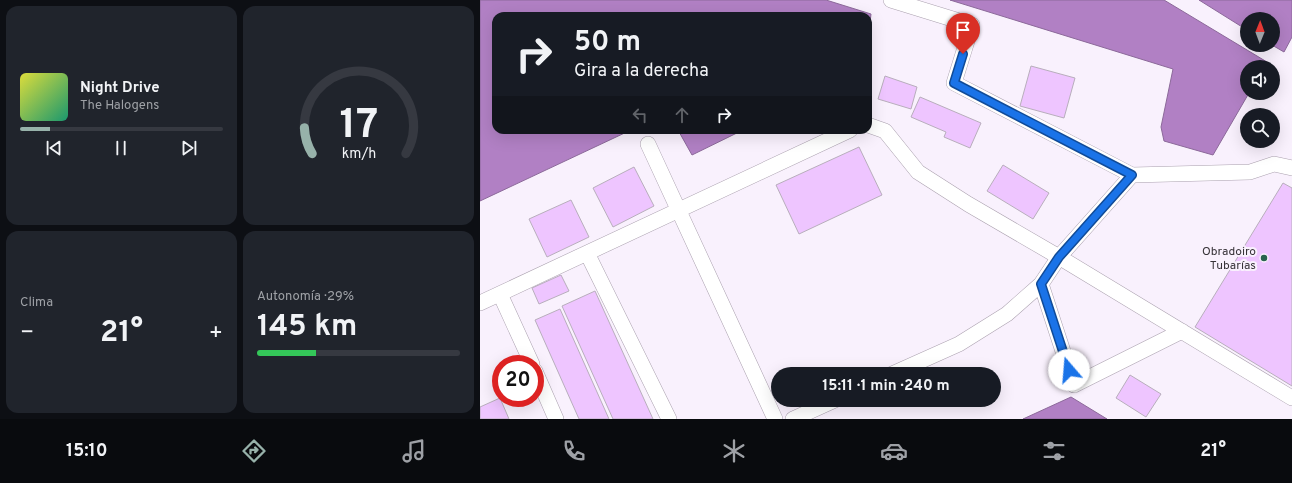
<!DOCTYPE html>
<html lang="es">
<head>
<meta charset="utf-8">
<style>
  body { margin:0; font-family:Overpass,sans-serif; background:#20242c; color:#f1f3f6; height:100vh; display:flex; flex-direction:column; font-size:15px; white-space:nowrap }
  * { box-sizing:border-box; margin:0 }
  p { font-size:13px; color:#9ea1a6 }
  .icon { flex:none; width:22px; height:22px; fill:none; stroke:currentColor; stroke-width:2; stroke-linecap:round; stroke-linejoin:round }
  .map { position:relative; flex:1; overflow:hidden }
  .side { display:flex; flex-direction:column; gap:6px; padding:6px; background:#0d0f14; width:480px }
  .side>* { flex:none }
  .top-card { position:absolute; left:12px; top:12px; width:380px; height:122px; border-radius:12px; box-shadow:0 4px 16px #0002; background:#171b24; color:#f1f3f6; overflow:hidden }
  .needle { width:26px; rotate:1deg }
  .controls { position:absolute; left:760px; top:12px; display:grid; gap:8px }
  .controls a { display:grid; place-items:center; width:40px; height:40px; border-radius:50%; background:#171b24; box-shadow:0 4px 16px #0002; font-size:20px }
  .speed { position:absolute; left:12px; top:355px; display:flex; gap:8px; font-size:20px; font-weight:700; text-align:center }
  .speed>* { display:grid; place-content:center; width:52px; height:52px; border-radius:50%; background:#171b24; box-shadow:0 4px 16px #0002; line-height:1 }
  .speed .limit { border:6px solid #d22; background:#fff; color:#111 }
  .pin { position:absolute; display:grid; place-items:center; width:34px; height:34px; color:#fff; margin:-41px -17px; border-radius:50% 50% 50% 0; rotate:-45deg; box-shadow:0 0 4px #0007 }
  .pin .icon { rotate:45deg }
  .me { position:absolute; width:44px; margin:-22px; rotate:342deg; stroke-linejoin:round; filter:drop-shadow(0 0 3px #0008) }
  .turn { display:flex; align-items:center; gap:14px; height:84px; padding:0 16px; font-size:18px }
  .turn .icon { width:52px; height:52px; stroke-width:2.5 }
  .turn b { display:block; font-size:28px; line-height:34px }
  .lanes { display:flex; align-items:center; height:38px; padding:0 16px; background:#0003; justify-content:center; gap:20px; direction:ltr }
  .lanes .off { opacity:.35 }
  .big { font-size:30px; font-weight:700; line-height:1.1 }
  .side .tile { flex:1; display:flex; flex-direction:column; justify-content:center; gap:6px; min-width:0; padding:0 14px; border-radius:12px; background:#20242c }
  .side .dial { align-items:center; gap:0 }
  .dial svg { height:104px; overflow:visible; fill:none; stroke:#363941; stroke-width:7; stroke-linecap:round; text-anchor:middle }
  .dial text { fill:#f1f3f6; stroke:none }
  .song { display:flex; align-items:center; gap:12px }
  .cover { width:48px; height:48px; border-radius:6px; background:linear-gradient(135deg,hsl(60 70% 55%),hsl(160 70% 35%)) }
  .played { height:4px; border-radius:2px; background:linear-gradient(90deg,#97b2aa 15%,#363941 15%) }
  .keys { display:flex; justify-content:space-around; direction:ltr }
  .heat { display:flex; justify-content:space-between; align-items:center; font-size:22px; direction:ltr }
  .charge { height:6px; border-radius:3px; background:linear-gradient(90deg,#34c759 29%,#363941 0) }
  .side .tiles { flex:1; display:grid; gap:6px; grid-template-columns:repeat(2,1fr) }
  .trip { position:absolute; left:291px; top:367px; width:230px; height:40px; border-radius:20px; background:#171b24; box-shadow:0 4px 16px #0002; font-weight:700; line-height:40px; text-align:center }
  .tab-bar { display:flex; height:64px; justify-content:space-around; align-items:center; background:#090b0e; color:#9ea1a6 }
  .tab-bar .icon { width:28px; height:28px }
  .tab-bar .active { color:#97b2aa }
  .tab-bar b { font-size:18px; color:#f1f3f6 }
  main { display:flex; flex:1; min-height:0 }
  .map>svg:first-child { display:block }
  .water { fill:#b180c4; stroke:#8c699a }
  .building { fill:#eec5ff; stroke:#b8aebc }
  .lines { fill:none; stroke-linecap:round; stroke-linejoin:round }
  .minor-casing { stroke:#aba1af; stroke-width:16 }
  .minor { stroke:#fff; stroke-width:15 }
  .route-casing { stroke:#114b97; stroke-width:10 }
  .route { stroke:#1a73e8; stroke-width:7 }
  .poi-dot { fill:#28634e; stroke:#f9f1fd; stroke-width:1.5 }
  .labels { text-anchor:middle; stroke-width:4; stroke-linejoin:round; paint-order:stroke }
  .poi-label { font-size:12px; fill:#373338; stroke:#f9f1fd; text-anchor:end }
</style>
</head>
<body>
<main>
<section class="side">
<div class="tiles">
<div class="tile">
<div class="song"><i class="cover"></i><div><b>Night Drive</b><p>The Halogens</p></div></div>
<div class="played"></div>
<div class="keys"><svg class="icon" aria-label="previous" viewBox="0 0 24 24"><path d="M18 5L8 12l10 7zM5 5v14"/></svg><svg class="icon" aria-label="pause" viewBox="0 0 24 24"><path d="M8 5v14M16 5v14"/></svg><svg class="icon" aria-label="next" viewBox="0 0 24 24"><path d="M6 5l10 7-10 7zM19 5v14"/></svg></div>
</div>
<div class="tile dial"><svg viewBox="0 0 100 80">
<path d="M14 69A42 42 0 1 1 86 69"/>
<path d="M14 69A42 42 0 0 1 8 49" stroke="#97b2aa"/>
<text x="50" y="56" font-size="32" font-weight="700">17</text>
<text x="50" y="72" font-size="11">km/h</text>
</svg></div>
<div class="tile"><p>Clima</p>
<div class="heat"><a>−</a><b class="big">21°</b><a>+</a></div>
</div>
<div class="tile"><p>Autonomía · 29%</p><b class="big">145 km</b><div class="charge"></div></div>
</div>
</section>
<div class="map">
<svg width="812" height="419" viewBox="0 0 812 419">
  <rect width="100%" height="100%" fill="#f9f1fd"/>
  <path class="water" d="M0 0H346L391 14 388 41V16H16V130H151L0 201Z
    M470 0H684L787 62 784 67H767V93H769L733 155 684 141 681 127 693 69Z
    M719 0H812V37L804 52 792 45 793 19H767V30Z
    M198 130H263L212 155Z
    M591 397 627 419H543Z"/>
  <path class="building" d="M551 66 595 78 584 118 540 106Z
    M405 76 437 87 431 109 398 99Z
    M440 97 501 123 490 148 464 137 466 132 431 117Z
    M379 147 402 195 319 234 296 185Z
    M523 165 569 193 553 219 507 191Z
    M154 167 174 206 133 227 113 188Z
    M803 183 812 188V386L715 327Z
    M91 200 109 237 67 257 49 219Z
    M81 275 89 291 59 304 52 288Z
    M115 291 173 419H133L82 306Z
    M80 309 129 419H99L55 320Z
    M650 375 681 394 666 417 636 398Z
    M20 398 29 419H0V407Z"/>
  <g class="lines">
    <g class="minor-casing">
      <path id="minor" d="M411 0 492 25 474 83 652 175
        M388 125 405 131 438 172 488 204 579 257 812 398
        M168 144 295 419
        M107 253 189 419
        M561 284 594 385 702 331
        M20 294 52 364
        M0 303 370 130
        M55 371 76 419
        M412 374 479 344 527 314 561 284 579 257 652 175 770 172 794 164 812 168
        M313 419 355 400"/>
    </g>
    <use href="#minor" class="minor"/>
  </g>
  <g class="lines">
    <g class="route-casing">
      <path id="route" d="M483 54 474 83 652 175 579 257 561 284 589 370"/>
    </g>
    <use href="#route" class="route"/>
  </g>
  <circle class="poi-dot" cx="784" cy="258" r="4"/>
  <g class="labels">
    <g class="poi-label">
      <text x="776" y="255">Obradoiro<tspan x="776" dy="14">Tubarías</tspan></text>
    </g>
  </g>
</svg>
<div class="controls">
<a><svg class="needle" viewBox="-14 -14 28 28"><path d="M0-13l5 13h-10z" fill="#e53935"/><path d="M0 13l5-13h-10z" fill="#9ea1a6"/></svg></a>
<a><svg class="icon" aria-label="sound" viewBox="0 0 24 24"><path d="M4 9h4l5-4v14l-5-4H4zM17 9q2 3 0 6"/></svg></a>
<a><svg class="icon" aria-label="search" viewBox="0 0 24 24"><circle cx="10" cy="10" r="6"/><path d="M15 15l6 6"/></svg></a>
</div>
<div class="speed"><div class="limit">20</div></div>
<div class="pin" style="left:483px;top:54px;background:#d93025"><svg class="icon" aria-label="arrive" viewBox="0 0 24 24"><path d="M6 21V4h12l-3 4 3 4H6"/></svg></div>
<svg class="me" style="left:589px;top:370px" viewBox="-20 -20 40 40"><circle r="19" fill="#fff"/><path d="M0-13L10 11 0 6-10 11z" fill="#1a73e8"/></svg>
<div class="trip">15:11 · 1 min · 240 m</div>
<div class="top-card">
<div class="turn"><svg class="icon" aria-label="right" viewBox="0 0 24 24"><path d="M7 20v-9h11M14 6l5 5-5 5"/></svg><div><b>50 m</b>Gira a la derecha</div></div>
<div class="lanes"><svg class="icon off" aria-label="left" viewBox="0 0 24 24"><path d="M17 20v-9H6M10 6l-5 5 5 5"/></svg><svg class="icon off" aria-label="ahead" viewBox="0 0 24 24"><path d="M12 20V5M6 11l6-6 6 6"/></svg><svg class="icon" aria-label="right" viewBox="0 0 24 24"><path d="M7 20v-9h11M14 6l5 5-5 5"/></svg></div>
</div>
</div>
</main>
<nav class="tab-bar">
<b>15:10</b>
<svg class="icon active" aria-label="directions" viewBox="0 0 24 24"><path d="M12 3l9 9-9 9-9-9zM9 14v-3h6M13 9l2 2-2 2"/></svg>
<svg class="icon" aria-label="music" viewBox="0 0 24 24"><path d="M9 18V5l10-2v13"/><circle cx="6" cy="18" r="3"/><circle cx="16" cy="16" r="3"/></svg>
<svg class="icon" aria-label="phone" viewBox="0 0 24 24"><path d="M5 4h4l2 5-3 2q2 4 5 5l2-3 5 2v4C11 20 4 13 5 4z"/></svg>
<svg class="icon" aria-label="climate" viewBox="0 0 24 24"><path d="M12 3v18M4 7l16 10M4 17L20 7"/></svg>
<svg class="icon" aria-label="car" viewBox="0 0 24 24"><path d="M5 17H2v-5l4-1 3-4h7l3 4 3 1v5h-3M9 17h6M6 11h13"/><circle cx="7" cy="17" r="2"/><circle cx="17" cy="17" r="2"/></svg>
<svg class="icon" aria-label="filters" viewBox="0 0 24 24"><path d="M4 7h16M4 17h16"/><circle cx="9" cy="7" r="2"/><circle cx="15" cy="17" r="2"/></svg>
<b>21°</b>
</nav>
</body>
</html>
